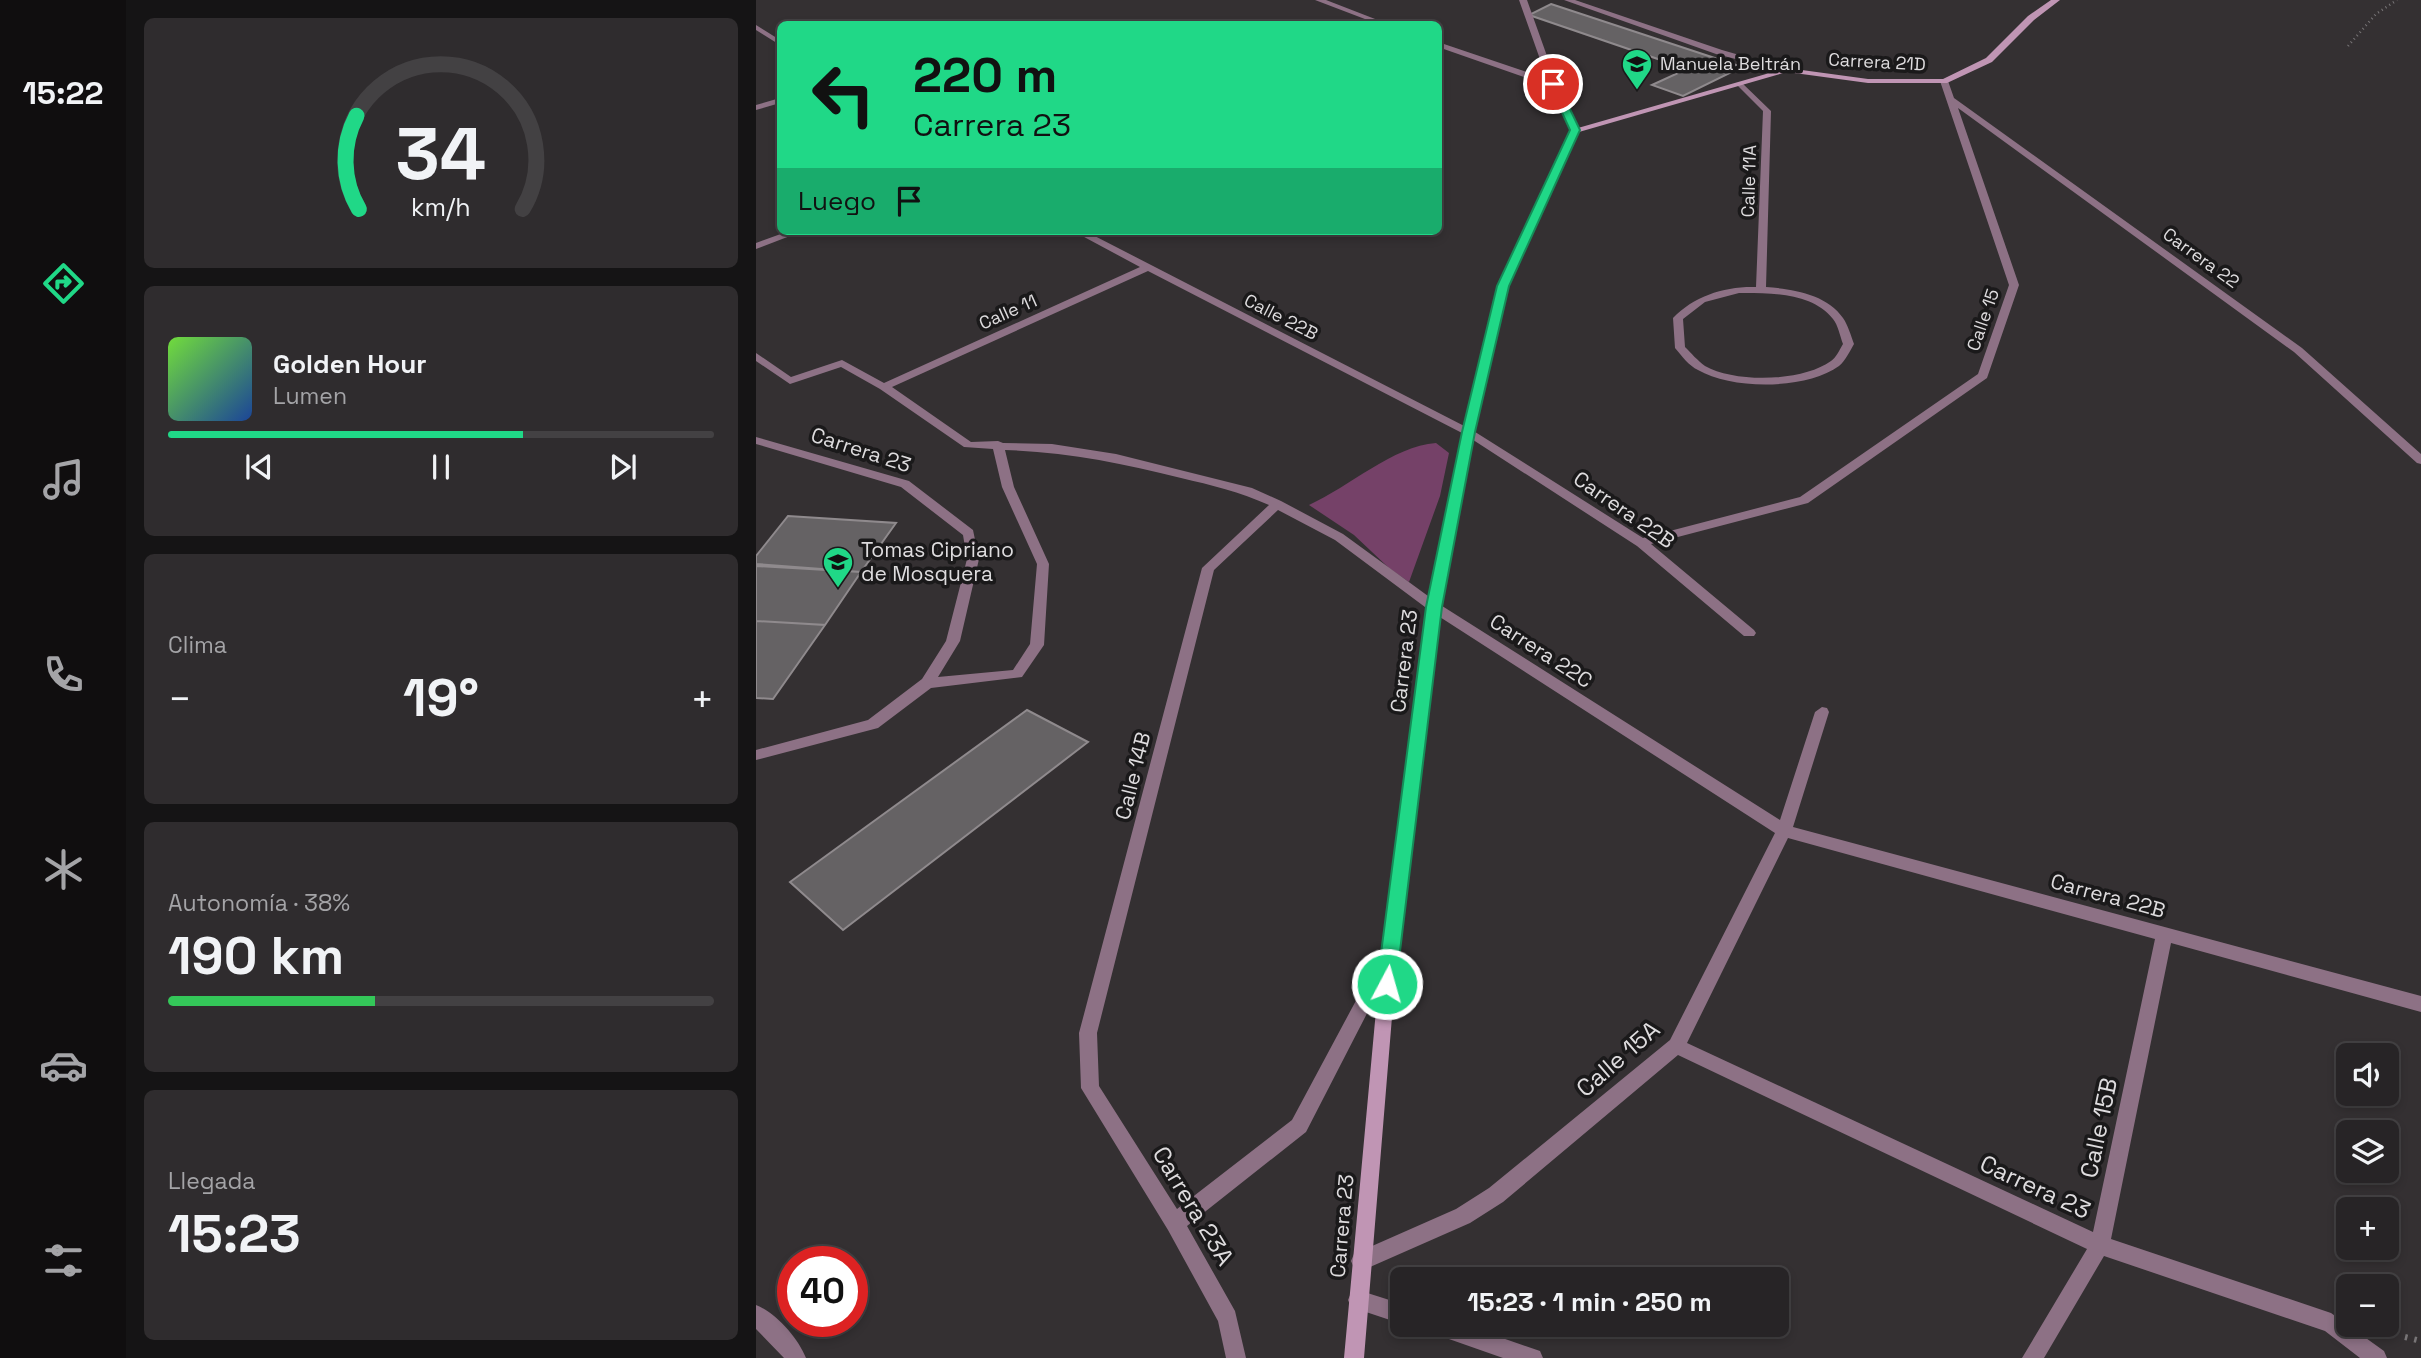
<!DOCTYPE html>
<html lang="es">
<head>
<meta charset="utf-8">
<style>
  body { margin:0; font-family:"Space Grotesk",sans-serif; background:#2f2c2e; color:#f1f3f6; height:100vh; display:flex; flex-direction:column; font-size:26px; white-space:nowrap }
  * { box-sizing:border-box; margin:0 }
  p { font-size:23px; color:#a4a4a7 }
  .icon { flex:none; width:38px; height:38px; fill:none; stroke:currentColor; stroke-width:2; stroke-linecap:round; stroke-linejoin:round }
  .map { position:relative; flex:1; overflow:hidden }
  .sheet { display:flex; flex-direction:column; gap:18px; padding:18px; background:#151415; width:630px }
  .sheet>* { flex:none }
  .guide { position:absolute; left:21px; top:21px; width:665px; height:214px; border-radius:10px; box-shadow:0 4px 10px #0003,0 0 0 2px #434143; background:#20d887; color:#111; overflow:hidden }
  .buttons { position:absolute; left:1580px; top:1043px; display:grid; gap:14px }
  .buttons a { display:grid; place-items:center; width:63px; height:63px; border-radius:10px; background:#272426; box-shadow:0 4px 10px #0003,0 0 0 2px #434143; font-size:35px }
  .speed { position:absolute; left:21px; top:1246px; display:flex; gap:14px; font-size:35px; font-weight:700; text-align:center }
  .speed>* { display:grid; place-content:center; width:91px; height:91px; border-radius:50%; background:#272426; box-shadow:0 4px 10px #0003,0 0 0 2px #434143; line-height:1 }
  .speed .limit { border:10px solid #d22; background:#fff; color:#111 }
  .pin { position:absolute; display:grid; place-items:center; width:60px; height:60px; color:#fff; margin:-30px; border:4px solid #fff; border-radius:50%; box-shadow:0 2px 7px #0007 }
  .me { position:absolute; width:77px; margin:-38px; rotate:6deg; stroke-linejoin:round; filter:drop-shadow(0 0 5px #0008) }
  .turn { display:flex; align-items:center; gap:24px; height:147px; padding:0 21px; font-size:32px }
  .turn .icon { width:91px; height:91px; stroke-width:2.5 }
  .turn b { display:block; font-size:49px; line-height:60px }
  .then { display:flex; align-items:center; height:66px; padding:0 21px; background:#0003; gap:14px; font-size:26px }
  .big { font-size:52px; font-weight:700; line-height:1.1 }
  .sheet .tile { flex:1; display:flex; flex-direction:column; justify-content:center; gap:10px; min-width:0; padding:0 24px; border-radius:10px; background:#2f2c2e }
  .sheet .dial { align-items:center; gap:0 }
  .dial svg { height:182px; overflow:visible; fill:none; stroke:#434143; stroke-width:7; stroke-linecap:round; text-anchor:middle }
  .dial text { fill:#f1f3f6; stroke:none }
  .song { display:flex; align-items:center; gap:21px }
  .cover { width:84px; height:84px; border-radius:10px; background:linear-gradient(135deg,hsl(100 70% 55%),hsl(220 70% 35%)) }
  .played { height:7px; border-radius:4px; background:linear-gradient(90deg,#20d887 65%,#434143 65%) }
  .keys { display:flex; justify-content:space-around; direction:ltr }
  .heat { display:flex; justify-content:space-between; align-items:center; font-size:38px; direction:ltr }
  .charge { height:10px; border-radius:5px; background:linear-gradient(90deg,#34c759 38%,#434143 0) }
  .trip { position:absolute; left:634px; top:1267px; width:399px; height:70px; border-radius:10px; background:#272426; box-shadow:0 4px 10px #0003,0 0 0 2px #434143; font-weight:700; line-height:70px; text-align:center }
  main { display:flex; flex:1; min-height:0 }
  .dock { display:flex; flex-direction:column; width:126px; justify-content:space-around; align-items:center; background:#100e0f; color:#a4a4a7 }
  .dock .icon { width:49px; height:49px }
  .dock .current { color:#20d887 }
  .dock b { font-size:32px; color:#f1f3f6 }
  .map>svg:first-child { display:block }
  .green { fill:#754168 }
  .building { fill:#656264; stroke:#8f8a8d; stroke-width:2 }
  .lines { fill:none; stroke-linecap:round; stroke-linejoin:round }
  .path-far1 { stroke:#787577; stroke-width:2.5; stroke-dasharray:1 3.5; stroke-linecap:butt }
  .path { stroke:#787577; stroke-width:6; stroke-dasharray:2.5 7; stroke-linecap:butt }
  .street { fill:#8d7185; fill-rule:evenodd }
  .secondary { fill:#c095b4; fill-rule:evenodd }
  .route { fill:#20d887; stroke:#158c58; stroke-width:2 }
  .labels { text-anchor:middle; stroke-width:7; stroke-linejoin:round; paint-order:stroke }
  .far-street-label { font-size:18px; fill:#dedcde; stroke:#1a191a }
  .far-poi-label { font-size:18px; fill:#dedcde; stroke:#1a191a; text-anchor:start }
  .street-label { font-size:21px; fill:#dedcde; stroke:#1a191a }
  .poi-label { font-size:21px; fill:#dedcde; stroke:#1a191a; text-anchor:start }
  .near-street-label { font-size:24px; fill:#dedcde; stroke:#1a191a }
</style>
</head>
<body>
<main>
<nav class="dock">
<b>15:22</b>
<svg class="icon current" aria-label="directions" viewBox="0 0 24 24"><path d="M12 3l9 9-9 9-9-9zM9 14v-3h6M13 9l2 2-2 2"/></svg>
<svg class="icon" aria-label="music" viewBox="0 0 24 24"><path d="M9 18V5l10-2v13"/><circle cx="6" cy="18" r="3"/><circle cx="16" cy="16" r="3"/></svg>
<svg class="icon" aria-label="phone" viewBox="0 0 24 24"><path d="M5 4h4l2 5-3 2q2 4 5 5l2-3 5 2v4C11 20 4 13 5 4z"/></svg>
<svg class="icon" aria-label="climate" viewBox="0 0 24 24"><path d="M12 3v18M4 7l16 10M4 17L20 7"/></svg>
<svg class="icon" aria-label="car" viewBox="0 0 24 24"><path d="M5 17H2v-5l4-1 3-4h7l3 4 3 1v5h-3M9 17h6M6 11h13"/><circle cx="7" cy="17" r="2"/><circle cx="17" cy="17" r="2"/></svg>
<svg class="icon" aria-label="filters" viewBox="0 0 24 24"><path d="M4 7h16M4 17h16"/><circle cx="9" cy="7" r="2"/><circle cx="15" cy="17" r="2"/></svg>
</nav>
<section class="sheet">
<div class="tile dial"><svg viewBox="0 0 100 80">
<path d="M14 69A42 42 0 1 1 86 69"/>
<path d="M14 69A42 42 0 0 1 13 28" stroke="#20d887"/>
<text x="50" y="56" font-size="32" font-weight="700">34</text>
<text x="50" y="72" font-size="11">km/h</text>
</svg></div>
<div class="tile">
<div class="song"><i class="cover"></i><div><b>Golden Hour</b><p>Lumen</p></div></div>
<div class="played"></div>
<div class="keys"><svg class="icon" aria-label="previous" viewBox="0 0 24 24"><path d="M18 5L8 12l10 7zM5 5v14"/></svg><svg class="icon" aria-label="pause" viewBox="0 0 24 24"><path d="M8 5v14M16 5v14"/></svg><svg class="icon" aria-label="next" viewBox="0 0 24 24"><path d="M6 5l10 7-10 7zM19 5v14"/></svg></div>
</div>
<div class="tile"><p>Clima</p>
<div class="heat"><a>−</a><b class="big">19°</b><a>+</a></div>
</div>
<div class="tile"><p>Autonomía · 38%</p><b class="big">190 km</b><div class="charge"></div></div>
<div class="tile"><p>Llegada</p><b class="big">15:23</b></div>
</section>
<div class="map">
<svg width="1665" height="1358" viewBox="0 0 1665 1358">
  <rect width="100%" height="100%" fill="#343032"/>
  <path class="green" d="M680 443 693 453 684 496 653 582 633 568 598 535 553 505C593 487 637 446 680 443Z"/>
  <path class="building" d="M795 4 986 67 927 96 896 85 931 69 773 15Z
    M32 516 140 523 105 572 0 564V556Z
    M0 566 105 572 69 625 0 621Z
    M0 621 69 625 17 699 0 698Z
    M271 710 332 742 87 930 34 882Z"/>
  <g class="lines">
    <path class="path-far1" d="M1592 46 1620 14 1641 0"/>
    <path class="path" d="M1649 1337 1665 1341"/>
    <path class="street" d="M559 0H570L632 24H622Z
      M763 0H771L801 84 823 130 822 132 815 130 794 86 682 47V42L791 79Z
      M808 0H819L966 50 1035 70 1031 72 960 54Z
      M0 25 24 40V45L0 30Z
      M1188 79 1192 81 1198 98 1546 348 1665 454V464L1661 463 1538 352 1202 108 1263 285 1231 378 1052 503 895 544 998 630 1000 633 998 636H988L881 546 708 434 392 271 136 387 215 442 242 441 247 443 296 444 360 454 496 488 525 501 587 534 683 604 1024 820 1059 712 1066 707 1071 708 1073 712 1037 827 1665 996V1012L1415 943 1355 1239 1575 1313 1628 1351 1631 1358H1604L1569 1331 1348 1256 1288 1358H1266L1331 1249 922 1055 747 1202 714 1223 605 1271 598 1268 595 1261 598 1254 700 1209 733 1188 914 1040 1019 833 673 610 579 540 522 510 458 570 341 1033 343 1086 421 1209 536 1120 626 952 632 950 638 952 640 957 550 1132 431 1226 479 1311 490 1358H470L462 1321 412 1230 325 1088 323 1033 446 568 513 505C484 492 455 485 425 478 366 463 310 452 249 450L258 487 293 564 288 645 266 677 175 688 122 728 0 760V750L112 720 166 679 190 641 211 559 207 535 145 487 0 444V437L153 481 217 530 223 559 204 641 182 677 257 670 274 644 281 564 246 487 237 449 208 447 124 389 85 367 34 384 0 361V353L35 377 86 360 128 383 384 267 317 231H329L716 430 887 538 1044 497 1222 374 1253 285 1184 81ZM1032 838 1399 939 1337 1232 931 1043Z
      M985 82 1015 111 1010 287C1036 289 1071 294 1087 318 1092 325 1095 336 1098 344 1094 351 1089 361 1083 366 1050 390 976 390 942 370 933 366 925 355 919 348L917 318C938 296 969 286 1000 287L1007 111 982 86 981 84ZM983 293C1013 293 1056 292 1077 319 1082 325 1084 336 1087 344 1084 349 1080 358 1075 361 1046 382 979 383 949 366 942 361 935 353 929 347L927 319 949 302Z
      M24 98V103L0 110V105Z
      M33 231H47L0 249V243Z
      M602 1290 646 1304V1324L595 1307 592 1300 595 1293Z
      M0 1305C20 1313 42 1338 50 1358H28L0 1329Z
      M670 1325H709L784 1351 787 1358H747L673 1332Z"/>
    <path class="secondary" d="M1295 0H1304L1278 20 1236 62 1191 83H1112L1031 72 823 132 752 286 718 432 685 607 641 956 608 1358H588L625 956 671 607 706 432 742 286 815 130 1031 68 1112 79H1187L1230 58 1272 16Z"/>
  </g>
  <path class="route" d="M797 82 802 84 824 130 753 286 719 432 686 607 640 984 637 990H624L621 984 670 607 706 432 741 286 814 130 793 84Z"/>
  <defs>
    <g id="school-pin" transform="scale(1.575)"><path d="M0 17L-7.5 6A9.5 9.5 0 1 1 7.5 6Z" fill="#20d887" stroke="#1a191a"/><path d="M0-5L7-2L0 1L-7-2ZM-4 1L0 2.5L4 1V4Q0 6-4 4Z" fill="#111"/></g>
  </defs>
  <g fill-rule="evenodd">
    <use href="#school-pin" x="881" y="64"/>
    <use href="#school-pin" x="82" y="562"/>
  </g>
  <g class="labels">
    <g class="far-street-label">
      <text transform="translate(1121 62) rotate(3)" y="6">Carrera 21D</text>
      <text transform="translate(993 181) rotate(-88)" y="6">Calle 11A</text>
      <text transform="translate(1445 258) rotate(36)" y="6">Carrera 22</text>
      <text transform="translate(252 312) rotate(-24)" y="6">Calle 11</text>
      <text transform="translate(525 317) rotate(27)" y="6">Calle 22B</text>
      <text transform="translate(1227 320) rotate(-71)" y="6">Calle 15</text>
    </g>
    <g class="far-poi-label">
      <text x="904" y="70">Manuela Beltrán</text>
    </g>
    <g class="street-label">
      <text transform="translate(105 450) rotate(18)" y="7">Carrera 23</text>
      <text transform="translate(868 510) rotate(35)" y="7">Carrera 22B</text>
      <text transform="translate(785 651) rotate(33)" y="7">Carrera 22C</text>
      <text transform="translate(648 661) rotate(-83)" y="7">Carrera 23</text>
      <text transform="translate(377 776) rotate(-76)" y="7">Calle 14B</text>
      <text transform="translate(1352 896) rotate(15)" y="7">Carrera 22B</text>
      <text transform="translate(586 1226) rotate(-85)" y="7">Carrera 23</text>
    </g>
    <g class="poi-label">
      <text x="105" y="557">Tomas Cipriano<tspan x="105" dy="24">de Mosquera</tspan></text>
    </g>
    <g class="near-street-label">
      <text transform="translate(862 1059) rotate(-41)" y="8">Calle 15A</text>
      <text transform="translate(1343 1128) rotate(-78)" y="8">Calle 15B</text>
      <text transform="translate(1279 1187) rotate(25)" y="8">Carrera 23</text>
      <text transform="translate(437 1206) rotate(59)" y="8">Carrera 23A</text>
    </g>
  </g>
</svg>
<div class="buttons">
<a><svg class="icon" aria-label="sound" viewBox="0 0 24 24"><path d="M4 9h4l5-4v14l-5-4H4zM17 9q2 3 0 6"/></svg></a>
<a><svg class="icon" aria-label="layers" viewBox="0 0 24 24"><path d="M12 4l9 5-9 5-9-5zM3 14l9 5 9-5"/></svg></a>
<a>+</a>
<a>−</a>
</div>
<div class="speed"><div class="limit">40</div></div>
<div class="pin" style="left:797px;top:84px;background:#d93025"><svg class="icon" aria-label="arrive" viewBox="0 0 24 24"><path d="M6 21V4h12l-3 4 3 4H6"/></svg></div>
<svg class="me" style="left:631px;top:984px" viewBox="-20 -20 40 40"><circle r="17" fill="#20d887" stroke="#fff" stroke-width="3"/><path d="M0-11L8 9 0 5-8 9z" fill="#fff"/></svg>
<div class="trip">15:23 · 1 min · 250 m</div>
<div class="guide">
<div class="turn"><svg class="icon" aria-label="left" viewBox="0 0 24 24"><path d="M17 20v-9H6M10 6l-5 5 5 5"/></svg><div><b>220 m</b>Carrera 23</div></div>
<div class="then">Luego<svg class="icon" aria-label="arrive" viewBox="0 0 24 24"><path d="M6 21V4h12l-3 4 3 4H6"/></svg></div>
</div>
</div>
</main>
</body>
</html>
